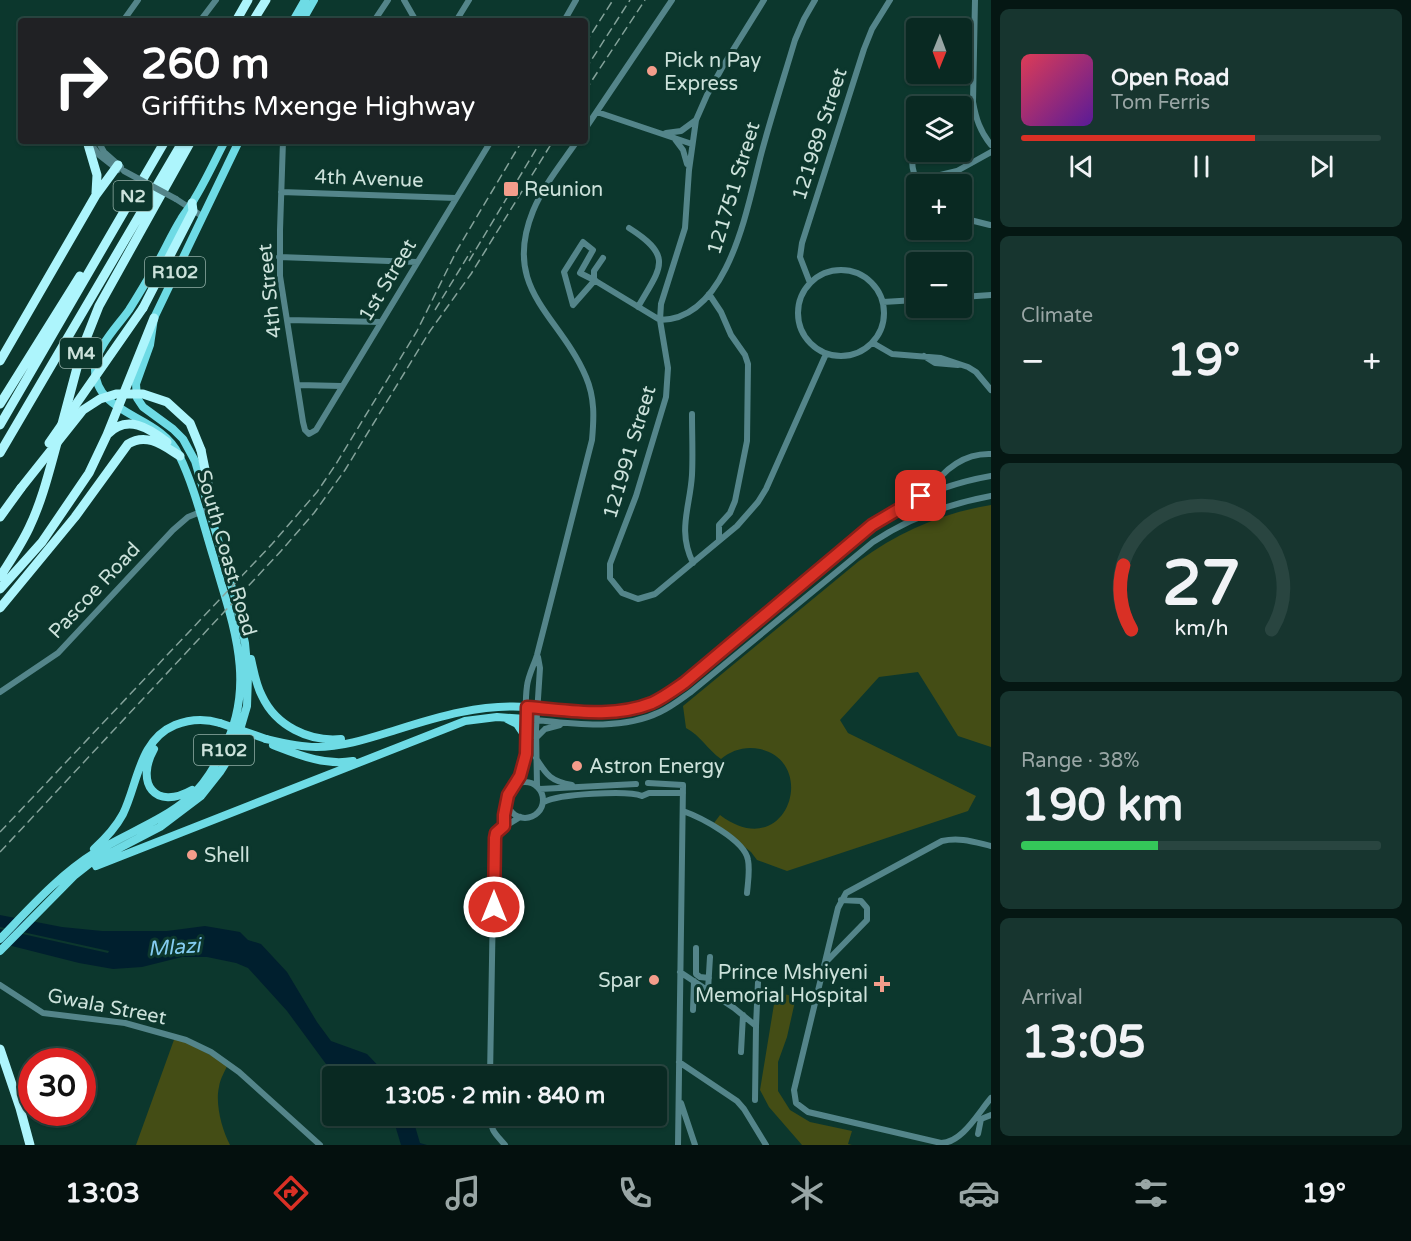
<!DOCTYPE html>
<html lang="en">
<head>
<meta charset="utf-8">
<style>
  body { margin:0; font-family:"Varela Round",sans-serif; background:#17352f; color:#f1f3f6; height:100vh; display:flex; flex-direction:column; font-size:22px; white-space:nowrap }
  * { box-sizing:border-box; margin:0 }
  p { font-size:20px; color:#99a6a5 }
  .icon { flex:none; width:33px; height:33px; fill:none; stroke:currentColor; stroke-width:2; stroke-linecap:round; stroke-linejoin:round }
  .map { position:relative; flex:1; overflow:hidden }
  .sheet { display:flex; flex-direction:column; gap:9px; padding:9px; background:#051713; width:420px }
  .sheet>* { flex:none }
  .hud { position:absolute; left:18px; top:18px; width:570px; height:126px; border-radius:6px; box-shadow:0 2px 4px #0004,0 0 0 2px #294540; background:#202124; color:#fff; overflow:hidden }
  .needle { width:39px; rotate:181deg }
  .fabs { position:absolute; left:906px; top:18px; display:grid; gap:12px }
  .fabs a { display:grid; place-items:center; width:66px; height:66px; border-radius:6px; background:#092922; box-shadow:0 2px 4px #0004,0 0 0 2px #294540; font-size:30px }
  .speed { position:absolute; left:18px; top:1048px; display:flex; gap:12px; font-size:30px; font-weight:700; text-align:center }
  .speed>* { display:grid; place-content:center; width:78px; height:78px; border-radius:50%; background:#092922; box-shadow:0 2px 4px #0004,0 0 0 2px #294540; line-height:1 }
  .speed .limit { border:9px solid #d22; background:#fff; color:#111 }
  .pin { position:absolute; display:grid; place-items:center; width:51px; height:51px; color:#fff; margin:-26px; border-radius:12px; box-shadow:0 3px 9px #0006 }
  .me { position:absolute; width:66px; margin:-33px; rotate:0deg; stroke-linejoin:round; filter:drop-shadow(0 0 4px #0008) }
  .turn { display:flex; align-items:center; gap:21px; height:126px; padding:0 24px; font-size:27px }
  .turn .icon { width:78px; height:78px; stroke-width:2.5 }
  .turn b { display:block; font-size:42px; line-height:51px }
  .big { font-size:45px; font-weight:700; line-height:1.1 }
  .sheet .tile { flex:1; display:flex; flex-direction:column; justify-content:center; gap:9px; min-width:0; padding:0 21px; border-radius:9px; background:#17352f }
  .sheet .dial { align-items:center; gap:0 }
  .dial svg { height:156px; overflow:visible; fill:none; stroke:#294540; stroke-width:7; stroke-linecap:round; text-anchor:middle }
  .dial text { fill:#f1f3f6; stroke:none }
  .song { display:flex; align-items:center; gap:18px }
  .cover { width:72px; height:72px; border-radius:9px; background:linear-gradient(135deg,hsl(350 70% 55%),hsl(270 70% 35%)) }
  .played { height:6px; border-radius:3px; background:linear-gradient(90deg,#d93025 65%,#294540 65%) }
  .keys { display:flex; justify-content:space-around; direction:ltr }
  .heat { display:flex; justify-content:space-between; align-items:center; font-size:33px; direction:ltr }
  .charge { height:9px; border-radius:4px; background:linear-gradient(90deg,#34c759 38%,#294540 0) }
  .trip { position:absolute; left:322px; top:1066px; width:345px; height:60px; border-radius:6px; background:#092922; box-shadow:0 2px 4px #0004,0 0 0 2px #294540; font-weight:700; line-height:60px; text-align:center }
  .dock { display:flex; height:96px; justify-content:space-around; align-items:center; background:#04100e; color:#99a6a5 }
  .dock .icon { width:42px; height:42px }
  .dock .current { color:#d93025 }
  .dock b { font-size:27px; color:#f1f3f6 }
  main { display:flex; flex:1; min-height:0 }
  .map>svg:first-child { display:block }
  .green { fill:#444d15 }
  .water { fill:#001f2e }
  .lines { fill:none; stroke-linecap:round; stroke-linejoin:round }
  .minor { stroke:#54858a; stroke-width:6 }
  .major { stroke:#6edbe5; stroke-width:8 }
  .highway { stroke:#adf5fc; stroke-width:9 }
  .rail { stroke:#84a29a; stroke-width:1.5; stroke-dasharray:9 4.5; stroke-linecap:butt }
  .minor-bridge { stroke:#54858a; stroke-width:6 }
  .major-bridge { stroke:#6edbe5; stroke-width:8 }
  .highway-bridge { stroke:#adf5fc; stroke-width:9 }
  .route-casing { stroke:#8d1f18; stroke-width:15 }
  .route { stroke:#d93025; stroke-width:10 }
  .poi-dot { fill:#f49d8b; stroke:#0c372d; stroke-width:2 }
  .labels { text-anchor:middle; stroke-width:6; stroke-linejoin:round; paint-order:stroke }
  .shield { fill:#0c372d; stroke:#92afa7; stroke-width:1.5 }
  .shield-label { font-size:18px; font-weight:bold; fill:#cce2db }
  .poi-label { font-size:20px; fill:#cce2db; stroke:#0c372d; text-anchor:start }
  .street-label { font-size:20px; fill:#cce2db; stroke:#0c372d }
  .water-label { font-size:21px; font-style:italic; fill:#84ccf1; stroke:#0c372d }
</style>
</head>
<body>
<main>
<div class="map">
<svg width="991" height="1145" viewBox="0 0 991 1145">
  <rect width="100%" height="100%" fill="#0c372d"/>
  <path class="green" d="M991 505V747L958 736 918 672 879 677 840 720 848 733 976 796 968 811 787 871 757 860 751 852 714 823 720 815C786 865 820 763 760 749 745 746 732 750 721 759 707 749 701 736 686 728L683 706 859 561C899 532 942 513 991 505Z
    M776 992 796 997 787 1037 778 1062V1091L790 1110 810 1122 852 1131 848 1144 852 1145H802L769 1107 760 1090Z
    M175 1037 228 1064C225 1071 220 1079 219 1087 215 1104 222 1130 230 1145H136Z"/>
  <path class="water" d="M0 915 62 927 102 931H167L205 926 240 932 248 940 261 944 287 972 317 1022 331 1041 367 1054 389 1077H346L326 1064 287 1011 248 968 236 963 207 957H182L142 967 113 969 79 963 0 943V929L108 953 109 951 0 927Z
    M386 1116H412L420 1143 427 1145H401L395 1125Z"/>
  <g class="lines">
    <path class="minor" d="M404 0 416 21
      M764 0 723 66 707 95 696 120 689 170 685 228 661 304 660 320 668 368 666 397 636 496 610 564V578L622 593 638 599 655 594 737 526 758 502 766 489 826 354
      M975 0 973 102C976 119 980 131 991 145
      M123 21 138 0
      M200 21 216 0
      M374 21 388 0
      M456 21 469 0
      M564 21 576 0
      M597 112 692 144
      M585 129 672 0
      M666 133 681 131 696 120
      M674 138 683 150 687 164
      M89 141 99 155 118 170
      M98 141 104 152 121 167
      M283 141 280 230V276L303 422 305 430 309 434 316 430 491 141
      M916 144C910 158 911 171 919 184L932 177 957 171 991 152
      M281 192 456 198
      M176 199 202 216
      M962 218 990 225
      M629 228C675 257 660 268 638 307
      M279 257 417 262
      M603 258 594 271V280L660 320C730 320 748 202 762 151 772 114 784 77 795 40L804 19 815 0
      M798 313a43 43 0 1 1 86 0a43 43 0 1 1-86 0Z
      M810 283 800 257 802 243 864 49 872 29 890 0
      M709 294 721 312 731 335 745 355 748 364 747 441 735 501 730 513 719 525V540
      M962 297 991 295
      M883 302 916 300
      M573 305 564 272 583 242 593 250 580 273 594 280
      M573 305 595 280
      M287 320 381 322
      M873 343 892 354 941 358 968 367 976 372 991 390
      M924 356 935 363 958 365
      M298 385 341 386
      M692 414C692 435 693 455 692 475 690 508 677 530 693 563
      M928 493C943 470 963 453 991 454
      M0 692 58 653 173 530 188 517 203 511
      M527 707C568 709 612 719 652 703 663 698 674 690 684 683 721 651 759 620 796 588 861 533 904 491 991 476
      M526 719C569 723 619 732 660 712 671 707 681 699 691 692L873 542C909 518 948 504 991 496
      M536 738 545 729 560 725
      M536 758C547 776 551 781 572 785
      M507 800a18 18 0 1 1 36 0a18 18 0 1 1-36 0Z
      M648 783 683 785 678 1145
      M537 785 536 729 540 668 538 657
      M513 786C534 755 522 721 527 686 528 676 534 665 537 655L592 440C594 418 595 398 586 377 560 315 501 290 533 211 543 186 562 163 577 141
      M540 789 636 784
      M544 802C558 794 628 790 642 796L649 793H683
      M683 811C700 817 745 840 748 860 750 870 748 882 747 893
      M504 826V815L506 803
      M991 846C974 842 960 837 942 841L846 893 838 908 794 1090 796 1103 808 1112 941 1143C962 1143 978 1113 991 1098
      M696 948V974L700 977 709 978
      M825 963 867 920V908L861 901 841 900
      M680 972 734 1008 756 1026 755 1100
      M0 985 43 1013 125 1023 186 1040 211 1052 239 1072 320 1145
      M708 990 710 957
      M693 1010 694 981
      M756 1026 758 982
      M741 1052 743 1015
      M679 1062 737 1101 744 1109 766 1145
      M490 1077 494 844C496 828 508 825 520 817
      M681 1103 695 1145
      M491 1116C490 1131 496 1134 505 1145
      M978 1134 981 1119 991 1115"/>
    <path class="major" d="M293 21 305 0
      M302 21 314 0
      M251 659C254 672 256 685 262 696 276 726 309 742 341 739
      M507 719 517 724 527 739
      M266 739C283 743 299 747 316 747 344 747 370 738 396 730 440 716 481 704 527 707
      M273 745C299 755 325 766 353 761
      M154 749C135 783 155 811 192 790
      M94 849C105 839 116 827 123 814 138 783 139 740 175 725 190 719 204 718 220 723
      M96 866 465 721 497 717 526 719
      M0 939C30 908 59 875 96 852 127 833 162 821 190 797 204 785 214 768 222 752 258 686 233 625 214 559 203 524 195 488 179 455 160 414 96 416 95 370 95 348 117 327 129 310 138 296 146 282 155 267 164 252 171 235 181 219 185 212 191 206 195 198 206 180 215 160 225 141
      M0 951 75 875 89 864 160 827 201 796 220 772 234 750 247 706 248 675 245 643 235 598 195 461 183 439 173 429 143 407 137 398 136 384 150 345 154 318 239 141"/>
    <path class="highway" d="M236 21 248 0
      M253 21 266 0
      M87 141 97 175 96 193
      M143 308 193 211 192 203
      M0 361 96 195 118 165
      M0 404 80 276
      M62 424 82 349 99 306 191 141
      M0 425 165 141
      M108 434C127 414 149 428 167 442
      M201 450 209 489 210 509
      M0 453 183 141
      M0 517 21 488
      M0 577C10 561 21 545 29 528 42 501 49 472 57 443
      M0 589 42 542 89 473 107 435 154 318
      M0 608 75 517 128 444C147 432 164 446 180 456
      M0 1049 20 1108 30 1145"/>
    <path class="rail" d="M585 44 613 0
      M585 70 630 0
      M585 91 645 0
      M469 261 541 141
      M435 310 471 251
      M0 832 272 544 317 492 336 464 417 331 457 250 522 141
      M0 852 281 551 314 513 345 470 430 331 471 274 553 141"/>
    <path class="minor-bridge" d="M124 171 176 199"/>
    <path class="major-bridge" d="M220 723 266 739"/>
    <path class="highway-bridge" d="M49 443 143 308
      M21 488 83 410 100 399 116 394H143L167 402 190 423 201 450"/>
  </g>
  <g class="lines">
    <g class="route-casing">
      <path id="route" d="M494 907 495 838 496 833 504 826V815L508 795 520 776 526 754 527 707C568 710 612 719 652 703 663 698 674 690 684 683L872 525 921 496"/>
    </g>
    <use href="#route" class="route"/>
  </g>
  <g class="poi-dot">
    <circle cx="652" cy="71" r="6"/>
    <rect x="503" y="181" width="16" height="16" rx="3"/>
    <circle cx="577" cy="766" r="6"/>
    <circle cx="192" cy="855" r="6"/>
    <circle cx="654" cy="980" r="6"/>
    <path d="M879 975h6v6h6v6h-6v6h-6v-6h-6v-6h6z"/>
  </g>
  <g class="labels">
    <g class="shield">
      <rect x="113.5" y="181" width="39" height="30" rx="4.5"/>
      <rect x="145" y="257" width="60" height="30" rx="4.5"/>
      <rect x="60" y="338" width="42" height="30" rx="4.5"/>
      <rect x="194" y="735" width="60" height="30" rx="4.5"/>
    </g>
    <g class="shield-label">
      <text x="133" y="202">N2</text>
      <text x="175" y="278">R102</text>
      <text x="81" y="359">M4</text>
      <text x="224" y="756">R102</text>
    </g>
    <g class="poi-label">
      <text x="664" y="67">Pick n Pay<tspan x="664" dy="23">Express</tspan></text>
      <text x="524" y="196">Reunion</text>
      <text x="589" y="773">Astron Energy</text>
      <text x="204" y="862">Shell</text>
      <text x="868" y="979" text-anchor="end">Prince Mshiyeni<tspan x="868" dy="23">Memorial Hospital</tspan></text>
      <text x="642" y="987" text-anchor="end">Spar</text>
    </g>
    <g class="street-label">
      <text transform="translate(819 134) rotate(-72)" y="7">121989 Street</text>
      <text transform="translate(369 178) rotate(2)" y="7">4th Avenue</text>
      <text transform="translate(733 188) rotate(-73)" y="7">121751 Street</text>
      <text transform="translate(387 280) rotate(-59)" y="7">1st Street</text>
      <text transform="translate(269 291) rotate(-96)" y="7">4th Street</text>
      <text transform="translate(629 452) rotate(-73)" y="7">121991 Street</text>
      <text transform="translate(227 553) rotate(74)" y="7">South Coast Road</text>
      <text transform="translate(94 590) rotate(-47)" y="7">Pascoe Road</text>
      <text transform="translate(107 1006) rotate(11)" y="7">Gwala Street</text>
    </g>
    <g class="water-label">
      <text transform="translate(174 947) rotate(-4)" y="7">Mlazi</text>
    </g>
  </g>
</svg>
<div class="fabs">
<a><svg class="needle" viewBox="-14 -14 28 28"><path d="M0-13l5 13h-10z" fill="#e53935"/><path d="M0 13l5-13h-10z" fill="#99a6a5"/></svg></a>
<a><svg class="icon" aria-label="layers" viewBox="0 0 24 24"><path d="M12 4l9 5-9 5-9-5zM3 14l9 5 9-5"/></svg></a>
<a>+</a>
<a>−</a>
</div>
<div class="speed"><div class="limit">30</div></div>
<div class="pin" style="left:921px;top:496px;background:#d93025"><svg class="icon" aria-label="arrive" viewBox="0 0 24 24"><path d="M6 21V4h12l-3 4 3 4H6"/></svg></div>
<svg class="me" style="left:494px;top:907px" viewBox="-20 -20 40 40"><circle r="17" fill="#d93025" stroke="#fff" stroke-width="3"/><path d="M0-11L8 9 0 5-8 9z" fill="#fff"/></svg>
<div class="trip">13:05 · 2 min · 840 m</div>
<div class="hud">
<div class="turn"><svg class="icon" aria-label="right" viewBox="0 0 24 24"><path d="M7 20v-9h11M14 6l5 5-5 5"/></svg><div><b>260 m</b>Griffiths Mxenge Highway</div></div>
</div>
</div>
<section class="sheet">
<div class="tile">
<div class="song"><i class="cover"></i><div><b>Open Road</b><p>Tom Ferris</p></div></div>
<div class="played"></div>
<div class="keys"><svg class="icon" aria-label="previous" viewBox="0 0 24 24"><path d="M18 5L8 12l10 7zM5 5v14"/></svg><svg class="icon" aria-label="pause" viewBox="0 0 24 24"><path d="M8 5v14M16 5v14"/></svg><svg class="icon" aria-label="next" viewBox="0 0 24 24"><path d="M6 5l10 7-10 7zM19 5v14"/></svg></div>
</div>
<div class="tile"><p>Climate</p>
<div class="heat"><a>−</a><b class="big">19°</b><a>+</a></div>
</div>
<div class="tile dial"><svg viewBox="0 0 100 80">
<path d="M14 69A42 42 0 1 1 86 69"/>
<path d="M14 69A42 42 0 0 1 10 36" stroke="#d93025"/>
<text x="50" y="56" font-size="32" font-weight="700">27</text>
<text x="50" y="72" font-size="11">km/h</text>
</svg></div>
<div class="tile"><p>Range · 38%</p><b class="big">190 km</b><div class="charge"></div></div>
<div class="tile"><p>Arrival</p><b class="big">13:05</b></div>
</section>
</main>
<nav class="dock">
<b>13:03</b>
<svg class="icon current" aria-label="directions" viewBox="0 0 24 24"><path d="M12 3l9 9-9 9-9-9zM9 14v-3h6M13 9l2 2-2 2"/></svg>
<svg class="icon" aria-label="music" viewBox="0 0 24 24"><path d="M9 18V5l10-2v13"/><circle cx="6" cy="18" r="3"/><circle cx="16" cy="16" r="3"/></svg>
<svg class="icon" aria-label="phone" viewBox="0 0 24 24"><path d="M5 4h4l2 5-3 2q2 4 5 5l2-3 5 2v4C11 20 4 13 5 4z"/></svg>
<svg class="icon" aria-label="climate" viewBox="0 0 24 24"><path d="M12 3v18M4 7l16 10M4 17L20 7"/></svg>
<svg class="icon" aria-label="car" viewBox="0 0 24 24"><path d="M5 17H2v-5l4-1 3-4h7l3 4 3 1v5h-3M9 17h6M6 11h13"/><circle cx="7" cy="17" r="2"/><circle cx="17" cy="17" r="2"/></svg>
<svg class="icon" aria-label="filters" viewBox="0 0 24 24"><path d="M4 7h16M4 17h16"/><circle cx="9" cy="7" r="2"/><circle cx="15" cy="17" r="2"/></svg>
<b>19°</b>
</nav>
</body>
</html>
